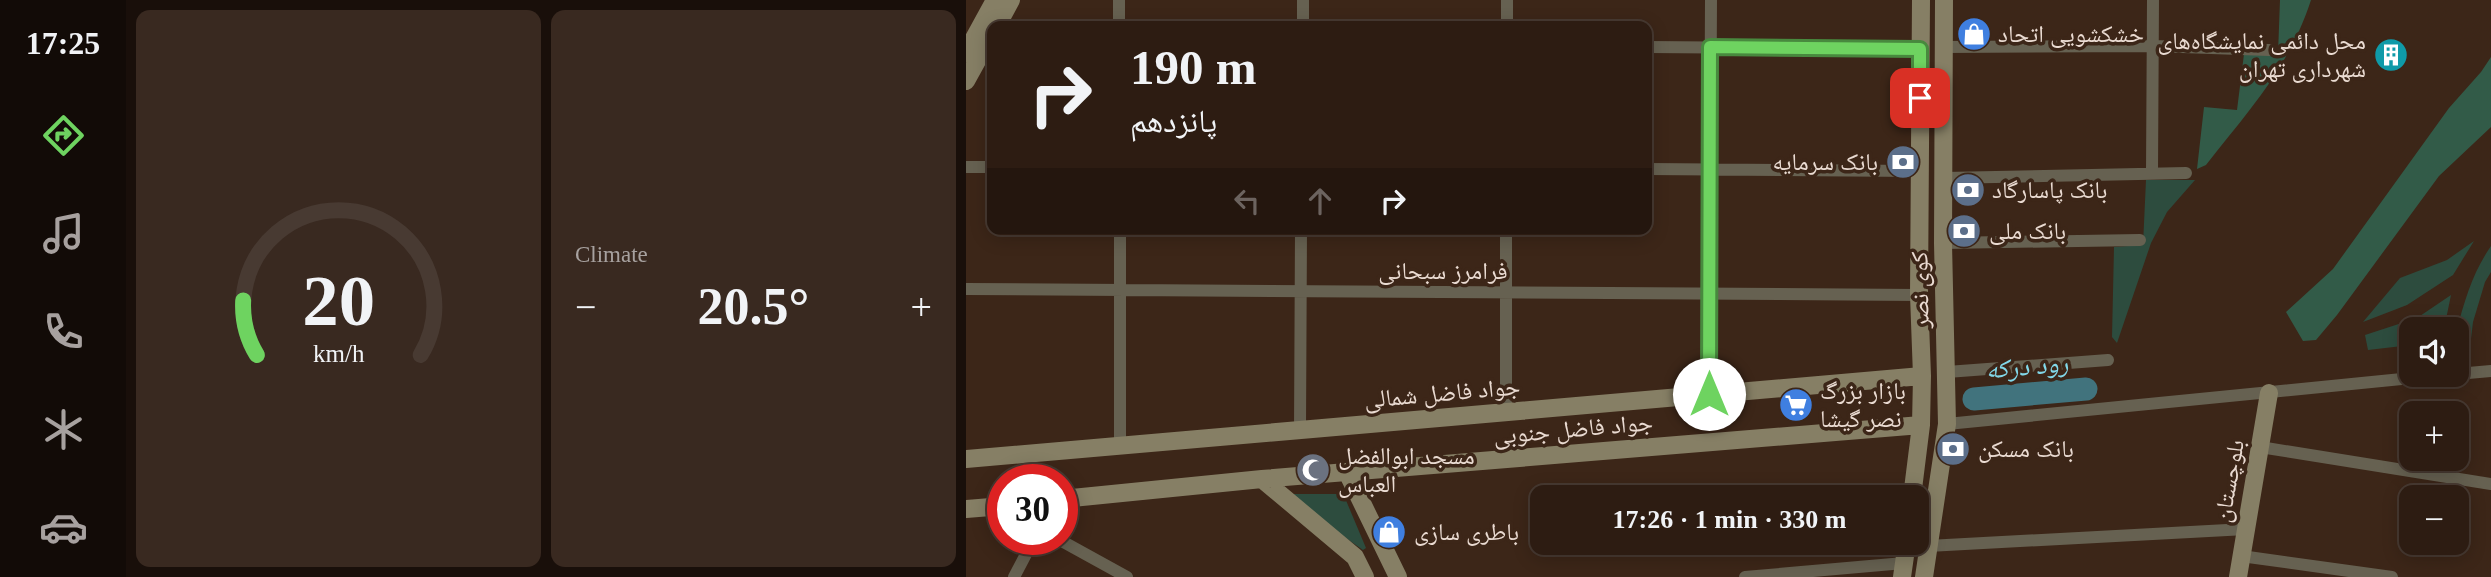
<!DOCTYPE html>
<html lang="en">
<head>
<meta charset="utf-8">
<style>
  body { margin:0; font-family:"Times New Roman","Noto Naskh Arabic",serif; background:#392920; color:#f1f3f6; height:100vh; display:flex; flex-direction:column; font-size:26px; white-space:nowrap }
  * { box-sizing:border-box; margin:0 }
  p { font-size:23px; color:#a7a19f }
  .icon { flex:none; width:38px; height:38px; fill:none; stroke:currentColor; stroke-width:2; stroke-linecap:round; stroke-linejoin:round }
  .map { position:relative; flex:1; overflow:hidden }
  .details { display:flex; flex-direction:column; gap:10px; padding:10px; background:#190f0a; width:840px }
  .details>* { flex:none }
  .hud { position:absolute; left:21px; top:21px; width:665px; height:214px; border-radius:14px; box-shadow:0 4px 18px #0003,0 0 0 2px #483a32; background:#2d1c12; color:#f1f3f6; overflow:hidden }
  .controls { position:absolute; left:1433px; top:317px; display:grid; gap:14px }
  .controls a { display:grid; place-items:center; width:70px; height:70px; border-radius:14px; background:#2d1c12; box-shadow:0 4px 18px #0003,0 0 0 2px #483a32; font-size:35px }
  .speed { position:absolute; left:21px; top:464px; display:flex; gap:14px; font-size:35px; font-weight:700; text-align:center }
  .speed>* { display:grid; place-content:center; width:91px; height:91px; border-radius:50%; background:#2d1c12; box-shadow:0 4px 18px #0003,0 0 0 2px #483a32; line-height:1 }
  .speed .limit { border:10px solid #d22; background:#fff; color:#111 }
  .pin { position:absolute; display:grid; place-items:center; width:60px; height:60px; color:#fff; margin:-30px; border-radius:14px; box-shadow:0 4px 10px #0006 }
  .me { position:absolute; width:77px; margin:-38px; rotate:0deg; stroke-linejoin:round; filter:drop-shadow(0 0 5px #0008) }
  .turn { display:flex; align-items:center; gap:24px; height:147px; padding:0 28px; font-size:32px }
  .turn .icon { width:91px; height:91px; stroke-width:2.5 }
  .turn b { display:block; font-size:49px; line-height:60px }
  .lanes { display:flex; align-items:center; height:66px; padding:0 28px; background:#0003; justify-content:center; gap:35px; direction:ltr }
  .lanes .off { opacity:.35 }
  .big { font-size:52px; font-weight:600; line-height:1.1 }
  .details .card { flex:1; display:flex; flex-direction:column; justify-content:center; gap:10px; min-width:0; padding:0 24px; border-radius:14px; background:#392920 }
  .details .dial { align-items:center; gap:0 }
  .dial svg { height:182px; overflow:visible; fill:none; stroke:#483a32; stroke-width:7; stroke-linecap:round; text-anchor:middle }
  .dial text { fill:#f1f3f6; stroke:none }
  .heat { display:flex; justify-content:space-between; align-items:center; font-size:38px; direction:ltr }
  .details .tiles { flex:1; display:grid; gap:10px; grid-template-columns:repeat(2,1fr) }
  .trip { position:absolute; left:564px; top:485px; width:399px; height:70px; border-radius:14px; background:#2d1c12; box-shadow:0 4px 18px #0003,0 0 0 2px #483a32; font-weight:600; line-height:70px; text-align:center }
  main { display:flex; flex:1; min-height:0 }
  .dock { display:flex; flex-direction:column; width:126px; justify-content:space-around; align-items:center; background:#120b07; color:#a7a19f }
  .dock .icon { width:49px; height:49px }
  .dock .active { color:#6ed360 }
  .dock b { font-size:32px; color:#f1f3f6 }
  .map>svg:first-child { display:block }
  .green { fill:#2d4c3e }
  .forest { fill:#325b48 }
  .lines { fill:none; stroke-linecap:round; stroke-linejoin:round }
  .river { stroke:#41737d; stroke-width:23 }
  .street { stroke:#666151; stroke-width:12 }
  .secondary { stroke:#867f65; stroke-width:18 }
  .route-casing { stroke:#48893e; stroke-width:18 }
  .route { stroke:#6ed360; stroke-width:12 }
  .labels { text-anchor:middle; stroke-width:7; stroke-linejoin:round; paint-order:stroke }
  .poi-label { font-size:24px; fill:#eadbd2; stroke:#3c2618; text-anchor:start }
  .street-label { font-size:24px; fill:#eadbd2; stroke:#3c2618 }
  .water-label { font-size:26px; font-style:italic; fill:#82d8e9; stroke:#3c2618 }
</style>
</head>
<body>
<main>
<nav class="dock">
<b>17:25</b>
<svg class="icon active" aria-label="directions" viewBox="0 0 24 24"><path d="M12 3l9 9-9 9-9-9zM9 14v-3h6M13 9l2 2-2 2"/></svg>
<svg class="icon" aria-label="music" viewBox="0 0 24 24"><path d="M9 18V5l10-2v13"/><circle cx="6" cy="18" r="3"/><circle cx="16" cy="16" r="3"/></svg>
<svg class="icon" aria-label="phone" viewBox="0 0 24 24"><path d="M5 4h4l2 5-3 2q2 4 5 5l2-3 5 2v4C11 20 4 13 5 4z"/></svg>
<svg class="icon" aria-label="climate" viewBox="0 0 24 24"><path d="M12 3v18M4 7l16 10M4 17L20 7"/></svg>
<svg class="icon" aria-label="car" viewBox="0 0 24 24"><path d="M5 17H2v-5l4-1 3-4h7l3 4 3 1v5h-3M9 17h6M6 11h13"/><circle cx="7" cy="17" r="2"/><circle cx="17" cy="17" r="2"/></svg>
</nav>
<section class="details">
<div class="tiles">
<div class="card dial"><svg viewBox="0 0 100 80">
<path d="M14 69A42 42 0 1 1 86 69"/>
<path d="M14 69A42 42 0 0 1 8 45" stroke="#6ed360"/>
<text x="50" y="56" font-size="32" font-weight="700">20</text>
<text x="50" y="72" font-size="11">km/h</text>
</svg></div>
<div class="card"><p>Climate</p>
<div class="heat"><a>−</a><b class="big">20.5°</b><a>+</a></div>
</div>
</div>
</section>
<div class="map">
<svg width="1525" height="577" viewBox="0 0 1525 577">
  <rect width="100%" height="100%" fill="#3c2618"/>
  <path class="green" d="M1180 180H1229L1201 212 1185 243 1151 343 1146 337 1148 247 1177 245Z
    M1508 241 1487 275 1441 305 1397 322 1434 278 1481 260Z
    M1525 246V272L1519 282 1507 322 1505 339H1496L1491 329C1499 299 1507 272 1525 246Z
    M1485 295 1478 329H1446L1445 345 1402 350 1399 335 1451 318Z
    M327 494H375L379 498 400 548 397 550 324 499Z"/>
  <path class="forest" d="M1314 0H1345C1323 68 1283 110 1240 165L1231 169 1238 107 1271 110 1278 54H1312Z
    M1525 57V127L1473 176 1371 315 1350 340 1337 341 1320 312 1367 269 1483 108 1515 72Z"/>
  <g class="lines">
    <path class="river" d="M1008 399 1120 389"/>
    <path class="street" d="M153 0V26
      M337 26V0
      M541 26V0
      M681 47 954 49
      M978 47 1187 46 1303 50
      M0 167H26
      M681 169 954 171
      M1186 172 1187 0
      M978 178 1220 173
      M154 229V446
      M977 243 1174 240
      M0 289 953 295
      M981 372 1142 360
      M1491 374 1525 371
      M743 394 745 0
      M540 412V229
      M981 424 1486 374
      M334 430 335 229
      M1294 447 1525 484
      M92 539 161 577
      M962 546 1280 529
      M1275 556 1426 577
      M48 577 68 539
      M779 577 938 563"/>
    <path class="secondary" d="M31 26 45 0
      M0 53 29 0
      M0 81 26 34
      M0 459 956 376
      M381 472 432 577
      M296 479 389 557 399 577
      M946 497 955 425 956 376 953 295 955 0
      M96 499 296 479 955 425
      M0 509 37 506
      M936 577 941 542
      M958 577 981 424 977 243 978 0
      M1272 577 1303 393"/>
  </g>
  <g class="lines">
    <g class="route-casing">
      <path id="route" d="M743 394 744 47 954 49V98"/>
    </g>
    <use href="#route" class="route"/>
  </g>
  <defs>
    <g id="shop-disc" transform="scale(1.75)"><circle r="9.5" fill="#3f7fe0" stroke="#3c2618"/><path d="M-5-2.5h2.3a2.7 3.5 0 0 1 5.4 0H5L5.5 6h-11ZM-1.5-2.5h3a1.5 2.3 0 0 0-3 0Z" fill="#fff"/></g>
    <g id="building-disc" transform="scale(1.75)"><circle r="9.5" fill="#0f9aa8" stroke="#3c2618"/><path d="M-4-6H4V6H1V3H-1V6H-4ZM-2.5-4.3h1.7v1.8h-1.7ZM.8-4.3h1.7v1.8H.8ZM-2.5-1h1.7V.8h-1.7ZM.8-1h1.7V.8H.8Z" fill="#fff"/></g>
    <g id="bank-disc" transform="scale(1.75)"><circle r="9.5" fill="#5c6f8a" stroke="#3c2618"/><path d="M-6-4H6V4H-6ZM0-2.3a2.3 2.3 0 1 0 0 4.6a2.3 2.3 0 1 0 0-4.6Z" fill="#fff"/></g>
    <g id="supermarket-disc" transform="scale(1.75)"><circle r="9.5" fill="#3f7fe0" stroke="#3c2618"/><path d="M-6-5.5h2.5l.6 2H6L4.5 2H-2.5L-4.4-4H-6ZM-1.5 3.2a1.3 1.3 0 1 0 .1 0ZM3 3.2a1.3 1.3 0 1 0 .1 0Z" fill="#fff"/></g>
    <g id="mosque-disc" transform="scale(1.75)"><circle r="9.5" fill="#6b7280" stroke="#3c2618"/><path d="M3.5-4.9A6 6 0 1 0 3.5 4.9A5 5 0 1 1 3.5-4.9Z" fill="#fff"/></g>
  </defs>
  <g fill-rule="evenodd">
    <use href="#shop-disc" x="1008" y="34"/>
    <use href="#building-disc" x="1425" y="55"/>
    <use href="#bank-disc" x="937" y="162"/>
    <use href="#bank-disc" x="1002" y="190"/>
    <use href="#bank-disc" x="998" y="231"/>
    <use href="#supermarket-disc" x="830" y="405"/>
    <use href="#bank-disc" x="987" y="449"/>
    <use href="#mosque-disc" x="347" y="470"/>
    <use href="#shop-disc" x="423" y="532"/>
  </g>
  <g class="labels">
    <g class="poi-label">
      <text x="1032" y="42">خشکشویی اتحاد</text>
      <text x="1400" y="49" text-anchor="end">محل دائمی نمایشگاه‌های<tspan x="1400" dy="28">شهرداری تهران</tspan></text>
      <text x="912" y="170" text-anchor="end">بانک سرمایه</text>
      <text x="1026" y="198">بانک پاسارگاد</text>
      <text x="1023" y="239">بانک ملی</text>
      <text x="854" y="399">بازار بزرگ<tspan x="854" dy="28">نصر گیشا</tspan></text>
      <text x="1012" y="457">بانک مسکن</text>
      <text x="372" y="464">مسجد ابوالفضل<tspan x="372" dy="28">العباس</tspan></text>
      <text x="448" y="540">باطری سازی</text>
    </g>
    <g class="street-label">
      <text x="477" y="279">فرامرز سبحانی</text>
      <text transform="translate(954 290) rotate(-91)" y="8">کوی نصر</text>
      <text transform="translate(476 393) rotate(-5)" y="8">جواد فاضل شمالی</text>
      <text transform="translate(607 429) rotate(-5)" y="8">جواد فاضل جنوبی</text>
      <text transform="translate(1263 481) rotate(-80)" y="8">بلوچستان</text>
    </g>
    <g class="water-label">
      <text transform="translate(1061 366) rotate(-5)" y="9">رود درکه</text>
    </g>
  </g>
</svg>
<div class="controls">
<a><svg class="icon" aria-label="sound" viewBox="0 0 24 24"><path d="M4 9h4l5-4v14l-5-4H4zM17 9q2 3 0 6"/></svg></a>
<a>+</a>
<a>−</a>
</div>
<div class="speed"><div class="limit">30</div></div>
<div class="pin" style="left:954px;top:98px;background:#d93025"><svg class="icon" aria-label="arrive" viewBox="0 0 24 24"><path d="M6 21V4h12l-3 4 3 4H6"/></svg></div>
<svg class="me" style="left:743px;top:394px" viewBox="-20 -20 40 40"><circle r="19" fill="#fff"/><path d="M0-13L10 11 0 6-10 11z" fill="#6ed360"/></svg>
<div class="trip">17:26 · 1 min · 330 m</div>
<div class="hud">
<div class="turn"><svg class="icon" aria-label="right" viewBox="0 0 24 24"><path d="M7 20v-9h11M14 6l5 5-5 5"/></svg><div><b>190 m</b>پانزدهم</div></div>
<div class="lanes"><svg class="icon off" aria-label="left" viewBox="0 0 24 24"><path d="M17 20v-9H6M10 6l-5 5 5 5"/></svg><svg class="icon off" aria-label="ahead" viewBox="0 0 24 24"><path d="M12 20V5M6 11l6-6 6 6"/></svg><svg class="icon" aria-label="right" viewBox="0 0 24 24"><path d="M7 20v-9h11M14 6l5 5-5 5"/></svg></div>
</div>
</div>
</main>
</body>
</html>
